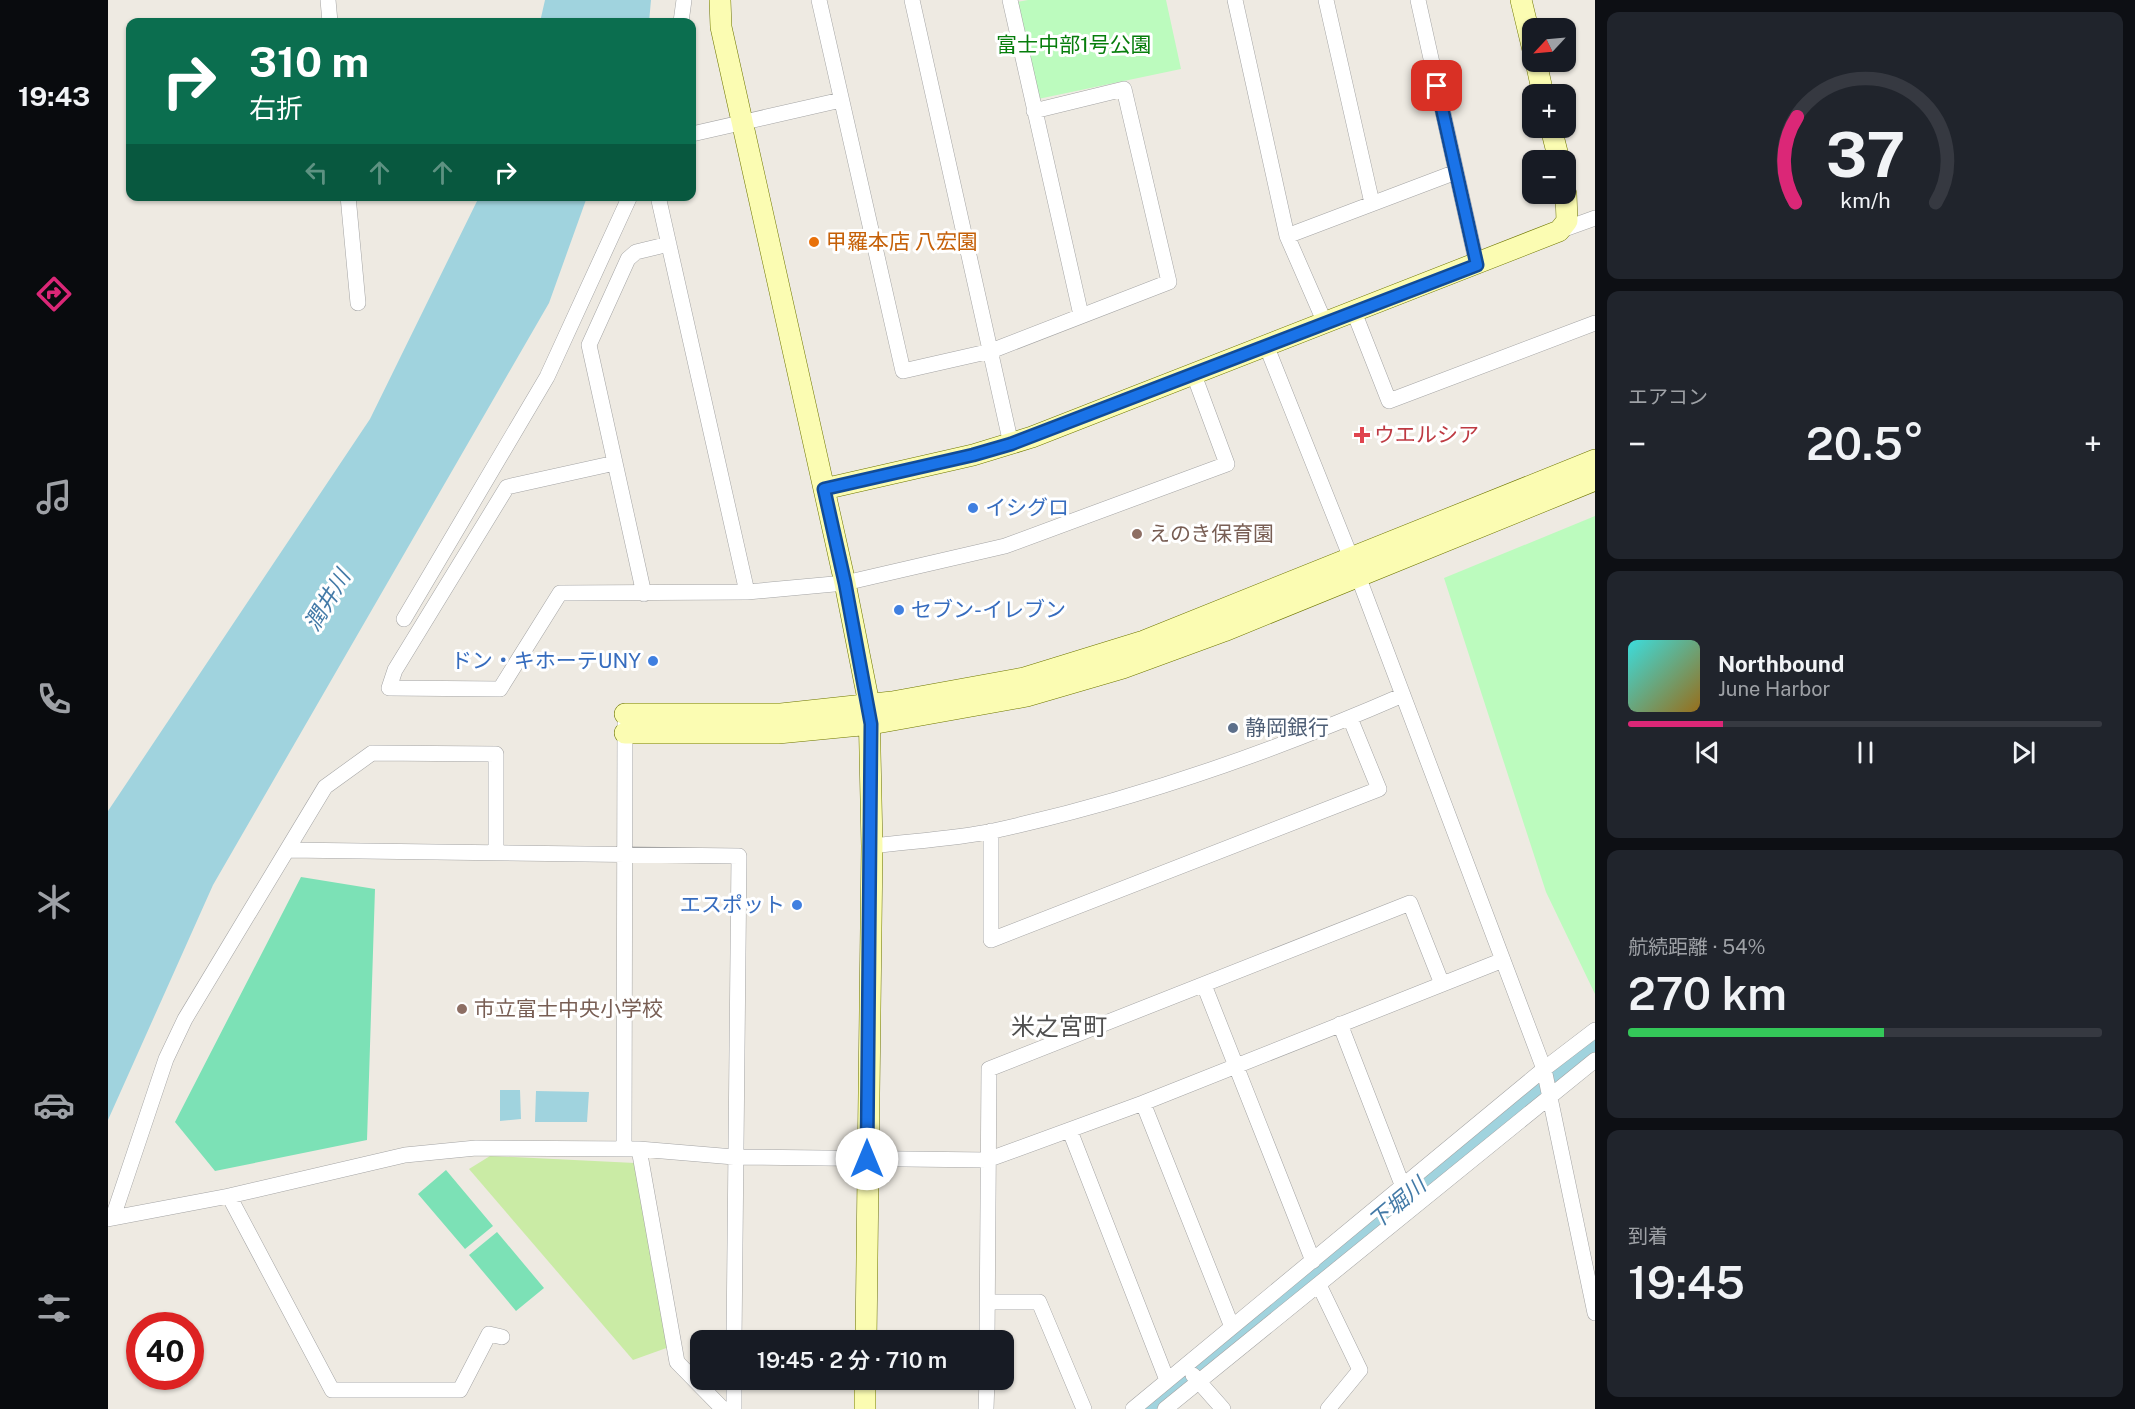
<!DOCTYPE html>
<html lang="ja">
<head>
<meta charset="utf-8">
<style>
  body { margin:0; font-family:"Public Sans","Noto Sans JP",sans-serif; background:#20242c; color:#f1f3f6; height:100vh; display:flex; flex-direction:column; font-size:22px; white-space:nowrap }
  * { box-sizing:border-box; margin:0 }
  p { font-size:20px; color:#9ea1a6 }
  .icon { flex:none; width:33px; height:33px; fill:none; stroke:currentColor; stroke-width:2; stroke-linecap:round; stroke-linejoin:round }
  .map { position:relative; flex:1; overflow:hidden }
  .sheet { display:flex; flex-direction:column; gap:12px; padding:12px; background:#0d0f14; width:540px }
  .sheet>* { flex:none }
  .top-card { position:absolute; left:18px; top:18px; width:570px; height:183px; border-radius:12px; box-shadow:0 2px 4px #0004; background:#0b6e4f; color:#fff; overflow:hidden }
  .needle { width:39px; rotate:244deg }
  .tools { position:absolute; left:1414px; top:18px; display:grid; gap:12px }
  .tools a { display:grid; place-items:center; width:54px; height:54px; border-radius:12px; background:#171b24; box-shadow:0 2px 4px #0004; font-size:30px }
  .speed { position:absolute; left:18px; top:1312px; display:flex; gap:12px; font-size:30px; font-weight:700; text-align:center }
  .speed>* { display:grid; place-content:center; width:78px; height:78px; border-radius:50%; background:#171b24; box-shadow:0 2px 4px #0004; line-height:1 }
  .speed .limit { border:9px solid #d22; background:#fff; color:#111 }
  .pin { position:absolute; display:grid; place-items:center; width:51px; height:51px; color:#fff; margin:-26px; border-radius:12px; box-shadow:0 3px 9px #0006 }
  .me { position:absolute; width:66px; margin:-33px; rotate:0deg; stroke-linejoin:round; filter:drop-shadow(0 0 4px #0008) }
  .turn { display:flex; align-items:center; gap:21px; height:126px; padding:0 24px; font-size:27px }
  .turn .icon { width:78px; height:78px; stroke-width:2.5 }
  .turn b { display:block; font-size:42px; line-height:51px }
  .lanes { display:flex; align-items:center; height:57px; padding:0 24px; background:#0003; justify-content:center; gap:30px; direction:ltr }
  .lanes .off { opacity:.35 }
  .big { font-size:45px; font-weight:600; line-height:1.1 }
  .sheet .tile { flex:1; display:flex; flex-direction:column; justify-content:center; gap:9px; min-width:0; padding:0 21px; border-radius:12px; background:#20242c }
  .sheet .dial { align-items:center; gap:0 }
  .dial svg { height:156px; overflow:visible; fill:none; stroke:#363941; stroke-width:7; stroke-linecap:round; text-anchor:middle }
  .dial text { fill:#f1f3f6; stroke:none }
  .song { display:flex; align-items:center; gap:18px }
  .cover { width:72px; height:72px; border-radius:9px; background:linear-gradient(135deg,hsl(180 70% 55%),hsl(40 70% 35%)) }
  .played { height:6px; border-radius:3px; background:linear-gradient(90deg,#db2777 20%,#363941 20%) }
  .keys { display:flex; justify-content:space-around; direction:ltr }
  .heat { display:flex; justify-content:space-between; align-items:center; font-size:33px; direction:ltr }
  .charge { height:9px; border-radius:4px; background:linear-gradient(90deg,#34c759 54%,#363941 0) }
  .trip { position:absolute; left:582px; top:1330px; width:324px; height:60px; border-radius:12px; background:#171b24; box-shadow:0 2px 4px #0004; font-weight:600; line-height:60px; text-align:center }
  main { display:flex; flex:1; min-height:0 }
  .menu { display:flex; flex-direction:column; width:108px; justify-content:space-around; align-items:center; background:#090b0e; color:#9ea1a6 }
  .menu .icon { width:42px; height:42px }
  .menu .on { color:#db2777 }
  .menu b { font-size:27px; color:#f1f3f6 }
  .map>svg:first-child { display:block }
  .grass { fill:#caeba5 }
  .park { fill:#bcfbbe }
  .pitch { fill:#7ce1b6 }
  .water { fill:#a0d3de }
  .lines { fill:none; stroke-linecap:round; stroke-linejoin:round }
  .river { stroke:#a0d3de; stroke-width:26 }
  .street-casing { stroke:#a4a4a4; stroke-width:16 }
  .secondary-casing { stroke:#6e7601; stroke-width:22 }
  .street { stroke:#fff; stroke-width:15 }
  .secondary { stroke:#fbfcb2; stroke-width:21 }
  .route-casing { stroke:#114b97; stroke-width:15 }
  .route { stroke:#1a73e8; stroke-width:10 }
  .food-dot { fill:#e8710a; stroke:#fff; stroke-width:2 }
  .health-dot { fill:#e0444e; stroke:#fff; stroke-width:2 }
  .shop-dot { fill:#3f7fe0; stroke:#fff; stroke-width:2 }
  .education-dot { fill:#8d6e63; stroke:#fff; stroke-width:2 }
  .service-dot { fill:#5c6f8a; stroke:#fff; stroke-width:2 }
  .labels { text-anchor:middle; stroke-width:6; stroke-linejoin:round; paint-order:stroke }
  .park-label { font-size:21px; fill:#077e0c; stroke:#fff }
  .food-label { font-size:21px; fill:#c56008; stroke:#fff; text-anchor:start }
  .health-label { font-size:21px; fill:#be3a42; stroke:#fff; text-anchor:start }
  .shop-label { font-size:21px; fill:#366cbe; stroke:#fff; text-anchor:start }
  .education-label { font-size:21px; fill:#785e54; stroke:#fff; text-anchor:start }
  .service-label { font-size:21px; fill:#4e5e75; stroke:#fff; text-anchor:start }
  .water-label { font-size:22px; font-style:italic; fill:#437aa7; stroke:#fff }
  .quarter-label { font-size:24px; fill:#505050; stroke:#fff }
</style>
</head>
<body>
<main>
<nav class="menu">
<b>19:43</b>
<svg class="icon on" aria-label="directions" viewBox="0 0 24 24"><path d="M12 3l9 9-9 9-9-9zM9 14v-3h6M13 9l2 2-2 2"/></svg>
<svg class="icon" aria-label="music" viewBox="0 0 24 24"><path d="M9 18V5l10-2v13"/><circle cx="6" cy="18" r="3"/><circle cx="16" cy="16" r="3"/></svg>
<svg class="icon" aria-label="phone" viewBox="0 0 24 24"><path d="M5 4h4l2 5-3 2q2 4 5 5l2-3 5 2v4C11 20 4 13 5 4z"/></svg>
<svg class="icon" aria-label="climate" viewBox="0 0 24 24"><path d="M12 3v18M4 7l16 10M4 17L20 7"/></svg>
<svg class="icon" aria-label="car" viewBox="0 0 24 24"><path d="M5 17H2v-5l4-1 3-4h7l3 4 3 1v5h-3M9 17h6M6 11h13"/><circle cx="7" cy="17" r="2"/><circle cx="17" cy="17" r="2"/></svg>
<svg class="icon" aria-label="filters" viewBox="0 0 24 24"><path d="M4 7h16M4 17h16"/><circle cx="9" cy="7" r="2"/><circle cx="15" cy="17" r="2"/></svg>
</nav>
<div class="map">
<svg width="1487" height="1409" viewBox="0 0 1487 1409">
  <rect width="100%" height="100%" fill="#eeeae2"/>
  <path class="grass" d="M382 1156 527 1163 564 1346 525 1360 361 1169Z"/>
  <path class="park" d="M920 0H1058L1073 69 930 99 909 2Z
    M1487 516V994L1438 892 1336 578Z"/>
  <path class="pitch" d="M193 877 267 889 259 1140 107 1171 67 1122Z
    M338 1170 385 1226 357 1249 310 1194Z
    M389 1232 436 1288 408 1311 361 1255Z"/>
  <path class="water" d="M437 0H543L541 22H432Z
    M371 197H479L441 303 105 885 0 1120V811L262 419Z
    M392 1090H412L413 1119 392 1121Z
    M428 1091 481 1092 479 1122H427Z"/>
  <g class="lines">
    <path class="river" d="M1092 1365 1453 1068 1487 1044
      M1040 1409 1074 1380"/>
    <g class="street-casing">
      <path id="street" d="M220 0 222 22
        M711 0 795 371 883 351 1061 282 1016 89 926 111
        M804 0 903 444
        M902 0 973 315
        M1127 0 1179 236 1217 323
        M1218 0 1264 203
        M1310 0 1369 265
        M573 22 576 0
        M584 134 733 100
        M240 196 250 303
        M550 196 639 592
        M1451 231 1487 218
        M1179 236 1348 172
        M1246 312 1281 401 1487 323
        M1158 345 1247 568 1436 1069 1487 1313
        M507 463 399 487 287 670 281 688 392 689 452 593 639 592 737 583 897 546 1119 464 1086 375
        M536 594 481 345 520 259 528 252 561 244
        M296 619 439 377 522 196
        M883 831V940L1271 789 1242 718
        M764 846C804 841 846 839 885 831 1027 800 1162 753 1295 695
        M180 850 631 856 626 1341
        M1096 985 1205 1261
        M1232 1024 1295 1187
        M1035 1103 1124 1327
        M962 1131 1059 1380
        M516 1149 517 723
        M531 1149 569 1362 615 1409
        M121 1196 224 1390H352L381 1334 394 1337
        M5 1217 58 1059 77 1019 217 787 264 753 388 754V853
        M0 1219 121 1196 297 1155 368 1148 531 1149 626 1157 879 1160 1035 1103 1395 960
        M1211 1285 1252 1370 1220 1409
        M880 1302H931L976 1409
        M879 1341 881 1069 1302 903 1334 984
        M1085 1375 1115 1409
        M626 1380V1409
        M878 1409 879 1380
        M1025 1409 1436 1069 1487 1030
        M1057 1409 1487 1060"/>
    </g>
    <g class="secondary-casing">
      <path id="secondary" d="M612 0 613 27 737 583 761 704 764 846 758 1341
        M1413 0 1425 50
        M1428 62 1435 94
        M1443 128 1451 160
        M716 489 865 455 924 437 1451 231 1459 221 1458 194
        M517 714H673L784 702 916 678 1036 641 1487 460
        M517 733H670L763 724 919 696 1015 668 1116 631 1487 480
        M757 1409V1380"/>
    </g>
    <use href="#street" class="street"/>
    <use href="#secondary" class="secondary"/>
  </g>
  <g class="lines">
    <g class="route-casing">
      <path id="route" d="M759 1159 763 724 737 583 716 489 865 455 903 444 1369 265 1329 86"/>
    </g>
    <use href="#route" class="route"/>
  </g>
  <circle class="food-dot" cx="706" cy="242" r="6"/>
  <path class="health-dot" d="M1251 426h6v6h6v6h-6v6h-6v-6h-6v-6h6z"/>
  <g class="shop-dot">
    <circle cx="865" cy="508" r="6"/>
    <circle cx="791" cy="610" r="6"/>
    <circle cx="545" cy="661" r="6"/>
    <circle cx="689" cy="905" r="6"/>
  </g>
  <g class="education-dot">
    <circle cx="1029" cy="534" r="6"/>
    <circle cx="354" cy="1009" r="6"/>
  </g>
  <circle class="service-dot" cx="1125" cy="728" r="6"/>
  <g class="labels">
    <g class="park-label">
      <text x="966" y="52">富士中部1号公園</text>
    </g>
    <g class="food-label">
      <text x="718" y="249">甲羅本店 八宏園</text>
    </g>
    <g class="health-label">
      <text x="1266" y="442">ウエルシア</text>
    </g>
    <g class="shop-label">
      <text x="877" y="515">イシグロ</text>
      <text x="803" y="617">セブン-イレブン</text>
      <text x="533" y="668" text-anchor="end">ドン・キホーテUNY</text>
      <text x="677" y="912" text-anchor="end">エスポット</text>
    </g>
    <g class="education-label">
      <text x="1041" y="541">えのき保育園</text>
      <text x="366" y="1016">市立富士中央小学校</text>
    </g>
    <g class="service-label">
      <text x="1137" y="735">静岡銀行</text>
    </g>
    <g class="water-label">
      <text transform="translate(219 600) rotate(-59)" y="8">潤井川</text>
      <text transform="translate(1289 1203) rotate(-40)" y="8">下堀川</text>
    </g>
    <g class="quarter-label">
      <text x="951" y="1035">米之宮町</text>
    </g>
  </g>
</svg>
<div class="tools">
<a><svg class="needle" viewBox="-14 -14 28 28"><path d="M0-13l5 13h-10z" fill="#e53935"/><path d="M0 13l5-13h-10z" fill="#9ea1a6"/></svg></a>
<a>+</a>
<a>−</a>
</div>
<div class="speed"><div class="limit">40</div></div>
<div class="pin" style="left:1329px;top:86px;background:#d93025"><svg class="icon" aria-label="arrive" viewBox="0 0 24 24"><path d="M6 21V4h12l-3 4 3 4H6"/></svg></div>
<svg class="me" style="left:759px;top:1159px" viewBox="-20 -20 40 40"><circle r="19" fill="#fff"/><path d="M0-13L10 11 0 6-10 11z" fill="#1a73e8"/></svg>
<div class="trip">19:45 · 2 分 · 710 m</div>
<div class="top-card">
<div class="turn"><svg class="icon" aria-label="right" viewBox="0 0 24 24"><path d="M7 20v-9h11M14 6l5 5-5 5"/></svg><div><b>310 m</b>右折</div></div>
<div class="lanes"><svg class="icon off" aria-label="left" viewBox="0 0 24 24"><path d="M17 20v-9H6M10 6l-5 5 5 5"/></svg><svg class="icon off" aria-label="ahead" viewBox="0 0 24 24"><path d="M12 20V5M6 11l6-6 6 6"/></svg><svg class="icon off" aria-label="ahead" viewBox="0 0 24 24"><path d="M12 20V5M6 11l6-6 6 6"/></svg><svg class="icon" aria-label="right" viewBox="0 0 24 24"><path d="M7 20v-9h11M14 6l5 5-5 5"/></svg></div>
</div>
</div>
<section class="sheet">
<div class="tile dial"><svg viewBox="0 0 100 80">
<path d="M14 69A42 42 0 1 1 86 69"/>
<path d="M14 69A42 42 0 0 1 15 25" stroke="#db2777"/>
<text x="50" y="56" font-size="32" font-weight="700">37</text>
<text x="50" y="72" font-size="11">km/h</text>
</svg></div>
<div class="tile"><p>エアコン</p>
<div class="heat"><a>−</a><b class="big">20.5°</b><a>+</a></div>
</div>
<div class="tile">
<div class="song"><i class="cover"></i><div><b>Northbound</b><p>June Harbor</p></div></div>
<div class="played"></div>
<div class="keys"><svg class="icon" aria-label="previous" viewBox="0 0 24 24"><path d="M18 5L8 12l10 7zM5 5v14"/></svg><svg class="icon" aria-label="pause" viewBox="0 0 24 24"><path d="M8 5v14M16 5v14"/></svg><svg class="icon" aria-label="next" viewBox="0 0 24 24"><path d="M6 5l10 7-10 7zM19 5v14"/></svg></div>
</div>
<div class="tile"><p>航続距離 · 54%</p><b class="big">270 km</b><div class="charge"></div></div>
<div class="tile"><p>到着</p><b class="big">19:45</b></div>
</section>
</main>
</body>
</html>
